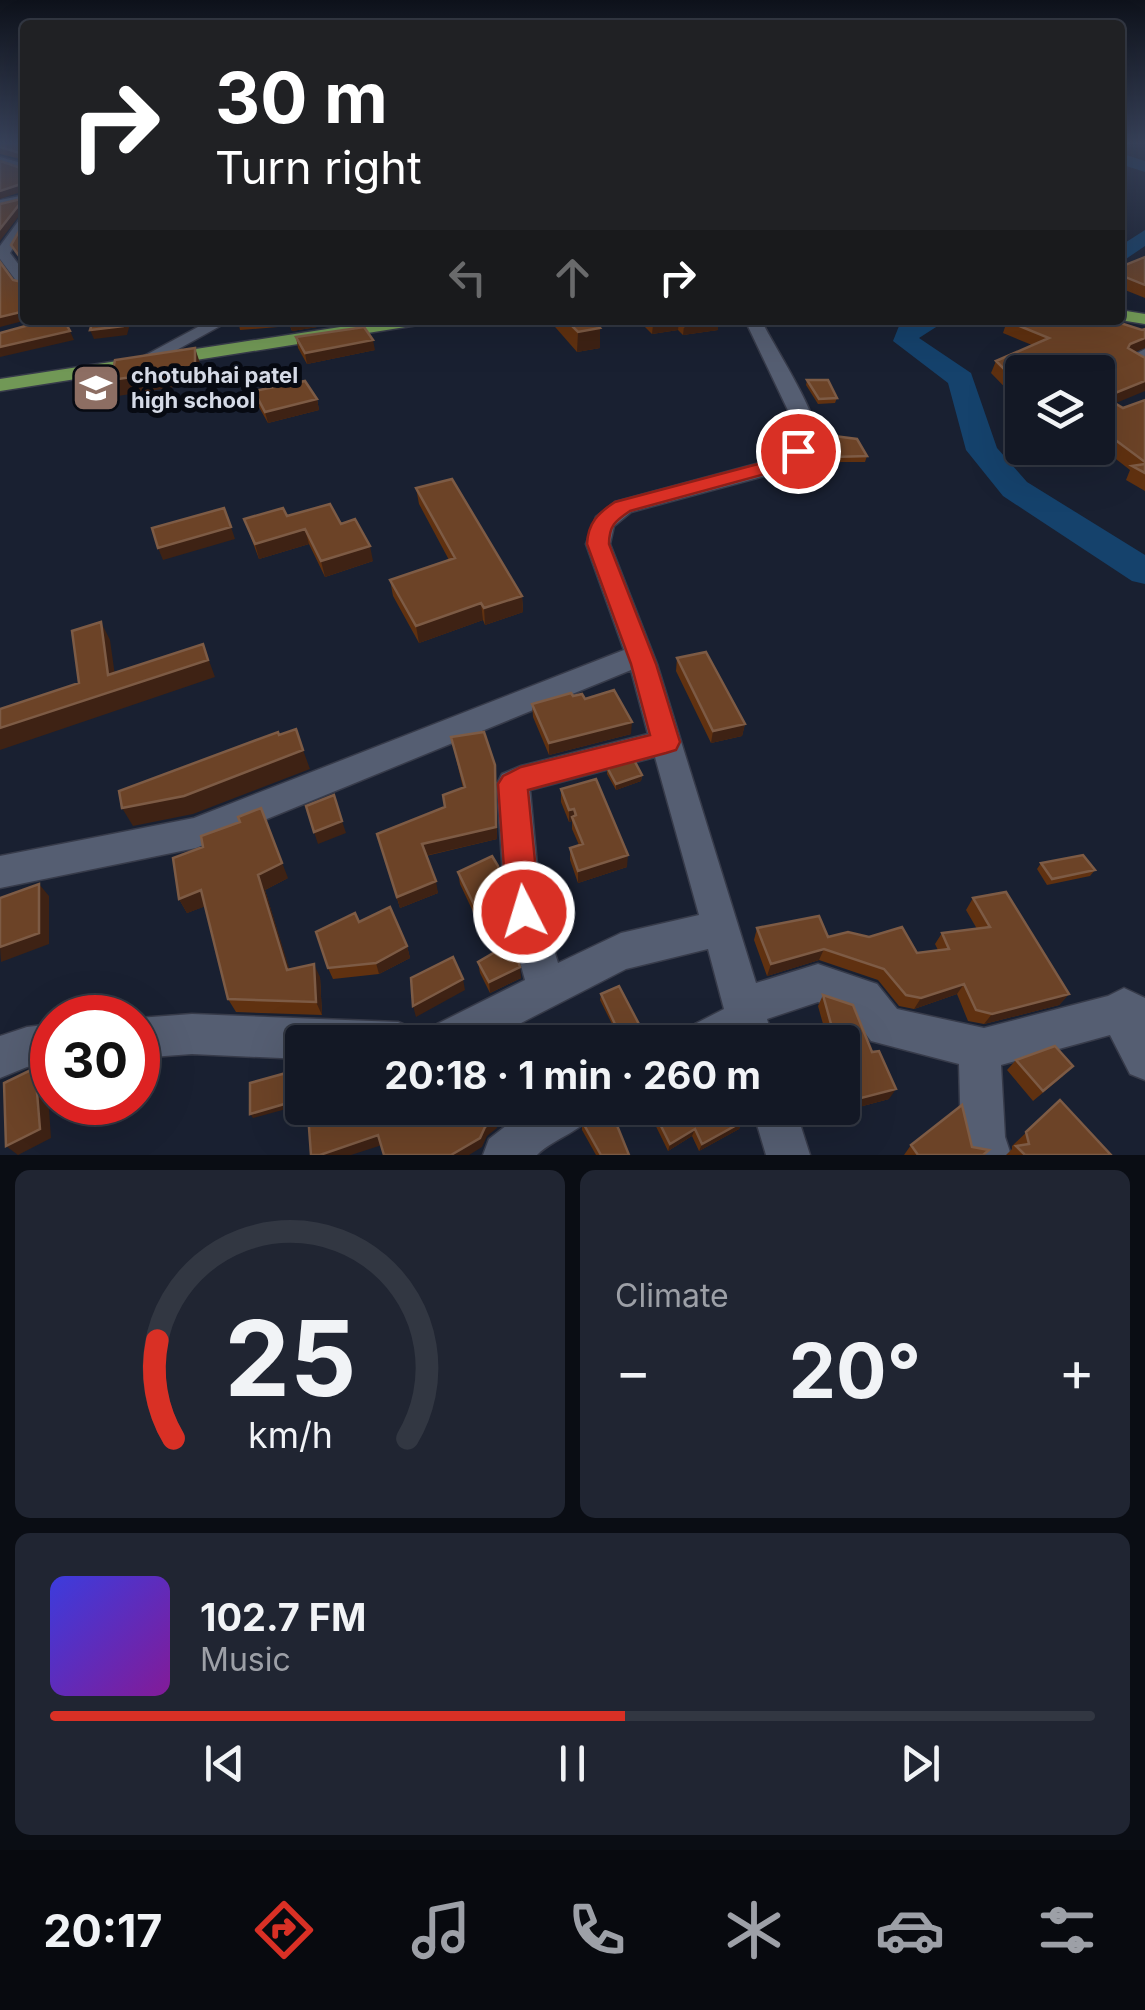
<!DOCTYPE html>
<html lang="en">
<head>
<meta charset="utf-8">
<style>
  body { margin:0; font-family:Inter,sans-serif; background:#202532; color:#f1f3f6; height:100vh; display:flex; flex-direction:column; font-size:38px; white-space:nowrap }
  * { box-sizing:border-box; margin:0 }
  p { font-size:32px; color:#9da0a7 }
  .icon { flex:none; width:55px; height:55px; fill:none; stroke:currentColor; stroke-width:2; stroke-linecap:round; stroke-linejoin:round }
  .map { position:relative; height:1155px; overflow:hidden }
  .sheet { display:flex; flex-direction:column; gap:15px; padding:15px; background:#0a0d14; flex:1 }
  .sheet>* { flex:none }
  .banner { position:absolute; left:20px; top:20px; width:1105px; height:305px; border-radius:10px; box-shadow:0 10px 40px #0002,0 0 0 2px #323742; background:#202124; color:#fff; overflow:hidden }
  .fabs { position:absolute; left:1005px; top:355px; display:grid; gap:20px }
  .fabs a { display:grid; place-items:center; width:110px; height:110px; border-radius:10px; background:#131825; box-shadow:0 10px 40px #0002,0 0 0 2px #323742; font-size:50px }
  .speed { position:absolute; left:30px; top:995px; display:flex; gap:20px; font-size:50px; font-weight:700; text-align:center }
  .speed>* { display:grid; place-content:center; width:130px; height:130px; border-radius:50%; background:#131825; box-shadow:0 10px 40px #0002,0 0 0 2px #323742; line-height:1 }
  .speed .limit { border:15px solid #d22; background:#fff; color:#111 }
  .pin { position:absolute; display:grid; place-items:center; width:85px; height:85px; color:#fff; margin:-42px; border:5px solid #fff; border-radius:50%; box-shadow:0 2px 10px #0007 }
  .me { position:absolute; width:110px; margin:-55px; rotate:355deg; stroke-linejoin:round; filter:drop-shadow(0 0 8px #0008) }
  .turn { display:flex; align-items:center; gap:35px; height:210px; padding:0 30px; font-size:45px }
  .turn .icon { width:130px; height:130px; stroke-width:2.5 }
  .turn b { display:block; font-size:70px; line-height:85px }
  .lanes { display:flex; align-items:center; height:95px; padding:0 30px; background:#0003; justify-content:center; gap:50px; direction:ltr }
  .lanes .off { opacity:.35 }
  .big { font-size:75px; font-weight:700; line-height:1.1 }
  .sheet .tile { flex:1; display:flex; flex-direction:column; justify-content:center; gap:15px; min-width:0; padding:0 35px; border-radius:15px; background:#202532 }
  .sheet .dial { align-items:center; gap:0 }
  .dial svg { height:260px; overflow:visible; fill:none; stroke:#323742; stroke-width:7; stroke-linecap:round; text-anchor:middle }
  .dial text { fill:#f1f3f6; stroke:none }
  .song { display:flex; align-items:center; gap:30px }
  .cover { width:120px; height:120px; border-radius:15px; background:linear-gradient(135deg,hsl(240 70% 55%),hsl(290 70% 35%)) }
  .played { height:10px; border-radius:5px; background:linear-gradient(90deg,#d93025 55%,#323742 55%) }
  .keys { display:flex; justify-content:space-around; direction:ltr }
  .heat { display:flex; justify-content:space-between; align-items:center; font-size:55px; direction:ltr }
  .sheet .tiles { flex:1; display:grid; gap:15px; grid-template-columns:1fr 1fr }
  .tile:last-child { grid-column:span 2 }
  .trip { position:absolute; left:285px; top:1025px; width:575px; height:100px; border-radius:10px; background:#131825; box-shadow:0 10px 40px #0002,0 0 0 2px #323742; font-weight:700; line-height:100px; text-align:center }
  .dock { display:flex; height:160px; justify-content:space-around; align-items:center; background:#080a0f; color:#9da0a7 }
  .dock .icon { width:70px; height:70px }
  .dock .on { color:#d93025 }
  .dock b { font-size:45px; color:#f1f3f6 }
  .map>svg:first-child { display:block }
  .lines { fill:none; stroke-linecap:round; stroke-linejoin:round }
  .river { fill:#15426c; fill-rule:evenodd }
  .minor-casing { stroke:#373b4a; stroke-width:3 }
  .tertiary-casing { stroke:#373b4a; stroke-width:3 }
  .primary-casing { stroke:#373b4a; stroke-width:3 }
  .minor { fill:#555e72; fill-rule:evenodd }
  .tertiary { fill:#555e72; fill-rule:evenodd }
  .primary { fill:#719856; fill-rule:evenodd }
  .wall { fill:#603110 }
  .shaded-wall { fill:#3e2214 }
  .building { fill:#6c4327; stroke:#7d5b45; stroke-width:2.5 }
  .route { fill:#d93025; stroke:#8d1f18; stroke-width:2.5 }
  .labels { text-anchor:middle; stroke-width:10; stroke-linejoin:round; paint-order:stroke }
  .far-poi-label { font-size:22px; font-weight:bold; fill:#d5dae6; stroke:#070a12; text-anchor:start }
</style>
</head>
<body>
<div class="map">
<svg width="1145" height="1155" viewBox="0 0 1145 1155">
  <rect width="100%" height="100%" fill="#192031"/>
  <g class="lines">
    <path class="river" d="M1120 153 1145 161V172L1120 164Z
      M1145 230V246L1120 263V246Z
      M913 320H947L919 338 971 373 997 448 1027 482 1145 555V584L1132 581 1003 496 966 450 948 383 893 341 899 326Z"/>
    <g class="minor-casing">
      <path id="minor" d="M0 157 25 164V171L0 164Z
        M25 195V203L0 208V200Z
        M25 212V227L10 253 25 273V287L20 286 0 259V246Z
        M745 320H761C773 344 812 405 815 428 818 451 794 466 776 473L631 512 614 526 610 544 657 664 756 983 818 964 877 984 897 1009 984 1028 1108 996 1124 988 1145 998V1080L1130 1074 1110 1035 1001 1065 1005 1137 1011 1155H967L961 1137 959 1064 871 1041 850 1013 818 1002 767 1019 774 1042H681L687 1028 724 1009 708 949 626 969 484 1042H423L429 1028 525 980 505 908 497 784 502 774 521 766 648 734 631 670 196 848 0 888V856L194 818 624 650 586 544 596 517 615 502 760 463 782 453 793 441 795 425ZM655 757 699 915 621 933 558 963 541 908 530 790Z
        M1145 349V371L1126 359Z
        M192 1014 398 1022 412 1028 418 1042H302V1059L192 1054 138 1058V1018Z
        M52 1024V1064L27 1067 0 1078V1036L27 1027Z
        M529 1108H595C584 1133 556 1136 537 1155H483L489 1139Z
        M752 1108H795L810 1155H766Z"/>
    </g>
    <g class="tertiary-casing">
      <path id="tertiary" d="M211 320H231L144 368 138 369 129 364Z"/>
    </g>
    <g class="primary-casing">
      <path id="primary" d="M1120 310 1145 314V324L1120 320Z
        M386 320H426L418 325 0 391V379Z"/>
    </g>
    <use href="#minor" class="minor"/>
    <use href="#tertiary" class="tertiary"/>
    <use href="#primary" class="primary"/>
  </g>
  <path class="wall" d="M0 142H25V160L0 154Z
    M1145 257V298L1120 288V267Z
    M238 320H354L355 321 292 331 290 326 240 330Z
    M549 320H593L600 328V348L577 352Z
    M638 320H735L718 324V330L683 335 678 330 652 334Z
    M1007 321 1134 352 1115 403 1123 408 1145 400V491L1126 480 1130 470 1098 445V372H1022V405L991 373 996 361 1032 345 1003 333Z
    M296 337 375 350 307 364 298 348Z
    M807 380 837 398 835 403 818 404 806 385Z
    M254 391 317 399 319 410 268 423 256 402Z
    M834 436 867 456 865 462H832Z
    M416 488 522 596 523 612 485 625 483 620 419 643 393 596 390 580 449 560 419 504Z
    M287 516 341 524 373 561 325 577 309 544 259 559 244 519Z
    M677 658 745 724 742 736 711 743 676 671Z
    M585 699 631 734 549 755 533 717 532 704Z
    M451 737 495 765 497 839 426 856 438 893 400 908 377 834 445 807 463 788Z
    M607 767 642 775 641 781 616 790 607 774Z
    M561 789 627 867 578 883 570 860V848L579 845 572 829V821L569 822 561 802Z
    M1041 863 1095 870 1090 876 1047 885 1037 869Z
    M458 872 506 924 484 935 460 884Z
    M288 878 265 890 289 970 320 977 322 1015 236 1012 228 999 205 906 187 913 179 899Z
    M973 898 1069 994 1059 1005 984 1024 968 1021 957 994 914 1009 899 1006 878 980 819 960 767 976 754 940 757 928 828 937 917 953 938 950 935 944 942 933 977 929 966 910Z
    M359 922 407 946 410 958 379 974 333 979 328 968Z
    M478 962 521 978 490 993 480 973Z
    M601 994 640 1033 621 1042 600 1000Z
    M823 995 889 1099 803 1122 798 1108H842V1042H828L818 1006Z
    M1016 1060 1063 1076 1033 1101 1007 1070Z
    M1060 1100 1111 1155H1006L1012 1149V1146Z
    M647 1108H735L742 1122 739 1129 699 1151 692 1136 668 1151Z
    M582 1121 629 1155H596L582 1130Z
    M911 1145 972 1147 984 1155H904Z"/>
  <path class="shaded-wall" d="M21 184 24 191 0 199V191Z
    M22 201 25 208 0 241V229Z
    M25 311V320H27L0 327V317Z
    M125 320H131L127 335 94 339 90 330Z
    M301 320H354L355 321 292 331 289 322Z
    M713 320H735L718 324V330L683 335 684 326Z
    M679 322 678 330 652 334 653 325Z
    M600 328V348L577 352 578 332Z
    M70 331 74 340 0 357V347Z
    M1145 338V348L1124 356 1130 344Z
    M373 340 375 350 307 364 305 353Z
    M195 348 200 363V383L118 396 111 380Z
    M1145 381V391L1104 408 1110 395Z
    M317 399 319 410 268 423 265 412Z
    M231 527 235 539 163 560 158 548Z
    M305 529 309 544 259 559 255 544Z
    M370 546 373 561 325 577 321 561Z
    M522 596 523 612 485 625 484 608Z
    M481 603 483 620 419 643 416 626Z
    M101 622 110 640 117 690 203 644 215 677 0 750V728L108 675Z
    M632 722 631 734 549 755V743Z
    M745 724 742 736 711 743 713 731Z
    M303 750 310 769 193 814 133 826 122 808Z
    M495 765 497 839 424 856 422 844Z
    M642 775 641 781 616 790V784Z
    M261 808 288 878 265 890 294 984 287 970 258 875Z
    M574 809V820L572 817V821L569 822V810Z
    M342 821 346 833 318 844 314 832Z
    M628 855 627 867 578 883V871Z
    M436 881 438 893 400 908 397 897Z
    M39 884 49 896V944L1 962 0 947Z
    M201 890 209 905 187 913 179 899Z
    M504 912 506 924 484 935 483 923Z
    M407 946 410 958 379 974 376 963Z
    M824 949 819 960 767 976 771 964Z
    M314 964 320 977 322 1015 316 1002Z
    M520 967 521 978 490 993 489 982Z
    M463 979 465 990 416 1017 413 1006Z
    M964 984 957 994 914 1009 921 998Z
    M1069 994 1059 1005 984 1024 992 1014Z
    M641 1028 640 1033 621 1042V1037Z
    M35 1068 47 1078 51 1138 18 1155 6 1146Z
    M297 1070 300 1075 301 1105 253 1118 250 1114Z
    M896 1089 889 1099 803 1122 808 1112 826 1108H842V1103Z
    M495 1119 497 1128 487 1136 482 1147 469 1155H451Z
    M742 1122 739 1129 699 1151 702 1144Z
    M695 1129 692 1136 668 1151 670 1144Z
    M378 1135 382 1145 351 1155H320Z"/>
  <path class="building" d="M0 142H25V160L23 154 0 147Z
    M0 161 21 168 25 165V187L21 184 0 191Z
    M25 198V204L22 201 0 229V204Z
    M25 221V264L11 245Z
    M1145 257V285L1120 275V267Z
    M0 262 13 280 21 282 25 279V311L0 317Z
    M47 320H64L70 331 0 347V333Z
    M93 320H125L123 326 90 330Z
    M566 320H593L600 328 578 332Z
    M647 320H718L719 321 684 326 679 322 653 325Z
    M1010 320H1111L1142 330 1145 329V338L1130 344 1128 348 1145 358V381L1110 395 1108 399 1123 408 1145 400V462L1098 427V372H1022V387L996 361 1049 338 1007 321Z
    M364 327 373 340 305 353 296 337Z
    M195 348V368L111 380 115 360Z
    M807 380H828L837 398 819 399Z
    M305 381 317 399 265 412 254 391Z
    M834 436 857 439 867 456 833 457Z
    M1145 464V473L1132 466Z
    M452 479 522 596 484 608 481 603 416 626 390 580 455 558 416 488Z
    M330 504 341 524 355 519 370 546 321 561 305 529 255 544 244 519 283 508 287 516Z
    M224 508 231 527 158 548 152 528Z
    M101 622 108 675 203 644 208 660 0 728V709L79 683 72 631Z
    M706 652 745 724 713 731 677 658Z
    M614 690 632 722 549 743 532 704 571 693 573 696 582 694 585 699Z
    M296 729 303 750 184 796 122 808 119 791 278 732 279 735Z
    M484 732 495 765 496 827 422 844 436 881 397 897 377 834 445 807 443 795 465 787 451 737Z
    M634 760 642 775 616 784 607 767Z
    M596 779 628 855 578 871 570 848 583 844 572 817 576 815 574 809 569 810 561 789Z
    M334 795 342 821 314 832 306 806Z
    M261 808 282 863 258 875 287 970 314 964 316 1002 228 999 201 890 179 899 173 858 203 847 201 836 240 822 238 817Z
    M1083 855 1095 870 1052 879 1041 863Z
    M492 856 498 866 504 912 483 923 458 872Z
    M39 884V933L0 947V898Z
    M1006 892 1069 994 992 1014 976 1010 964 984 921 998 906 995 884 969 824 949 771 964 757 928 819 916 828 937 848 932 869 937 902 927 917 953 949 949 942 933 990 927 973 898Z
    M390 907 407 946 376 963 328 968 316 932 355 913 359 922Z
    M512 942 520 967 489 982 478 962Z
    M453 957 463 979 413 1006 411 978Z
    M619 986 641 1028 621 1037 601 994Z
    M823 995 853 1005 872 1052 879 1051 896 1089 842 1103V1042H836Z
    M1055 1046 1073 1066 1043 1091 1016 1060Z
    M35 1068 40 1129 6 1146 4 1083Z
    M297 1070 298 1100 250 1114V1083Z
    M1060 1100 1111 1155H1025L1016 1146 1029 1144 1026 1132Z
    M962 1105 972 1147 989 1150 983 1155H918L911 1145Z
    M329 1108H366L367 1115 380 1108H491L495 1119 485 1127 480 1138 451 1155H384L378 1135 320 1155H311L308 1114Z
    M599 1108H610L629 1155H601L582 1121Z
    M652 1108H735L742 1122 702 1144 695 1129 670 1144Z
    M807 1108H826L808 1112Z"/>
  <linearGradient id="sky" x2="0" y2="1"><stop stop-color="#0e121b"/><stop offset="0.47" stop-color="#38425a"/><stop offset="1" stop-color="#38425a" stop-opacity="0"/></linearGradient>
  <rect width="1145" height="304" fill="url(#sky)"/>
  <path class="route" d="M798 445 807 451 787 468 630 511C615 521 609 526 609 544L656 664 680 742 676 750 666 753 528 790 540 912 535 923 524 928 512 923 507 912 498 784 503 776 521 767 650 735 631 664 587 544C588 523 598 513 615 502L773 460Z"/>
  <defs>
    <g id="school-square" transform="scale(2.5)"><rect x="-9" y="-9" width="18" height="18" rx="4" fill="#8d6e63" stroke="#070a12"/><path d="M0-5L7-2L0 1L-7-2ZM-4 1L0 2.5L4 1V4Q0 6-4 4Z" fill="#fff"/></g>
  </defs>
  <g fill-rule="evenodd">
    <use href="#school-square" x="96" y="388"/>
  </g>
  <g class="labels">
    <g class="far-poi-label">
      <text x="131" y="383">chotubhai patel<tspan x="131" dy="25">high school</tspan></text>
    </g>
  </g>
</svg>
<div class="fabs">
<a><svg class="icon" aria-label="layers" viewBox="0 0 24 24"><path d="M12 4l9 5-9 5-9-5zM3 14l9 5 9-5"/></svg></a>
</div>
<div class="speed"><div class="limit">30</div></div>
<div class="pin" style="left:798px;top:451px;background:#d93025"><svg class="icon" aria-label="arrive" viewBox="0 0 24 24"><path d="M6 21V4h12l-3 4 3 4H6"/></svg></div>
<svg class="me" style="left:524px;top:912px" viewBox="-20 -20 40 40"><circle r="17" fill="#d93025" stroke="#fff" stroke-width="3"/><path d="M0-11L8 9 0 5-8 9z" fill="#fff"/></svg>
<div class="trip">20:18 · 1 min · 260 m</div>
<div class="banner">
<div class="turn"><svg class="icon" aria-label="right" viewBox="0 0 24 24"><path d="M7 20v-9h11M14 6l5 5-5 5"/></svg><div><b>30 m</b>Turn right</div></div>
<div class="lanes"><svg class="icon off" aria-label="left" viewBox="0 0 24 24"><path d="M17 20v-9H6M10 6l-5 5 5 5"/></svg><svg class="icon off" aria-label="ahead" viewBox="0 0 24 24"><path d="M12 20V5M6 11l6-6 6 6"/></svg><svg class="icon" aria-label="right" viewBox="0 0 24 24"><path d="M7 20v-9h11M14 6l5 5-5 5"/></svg></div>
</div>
</div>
<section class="sheet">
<div class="tiles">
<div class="tile dial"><svg viewBox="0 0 100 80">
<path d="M14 69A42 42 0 1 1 86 69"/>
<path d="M14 69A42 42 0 0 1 9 39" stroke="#d93025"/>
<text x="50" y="56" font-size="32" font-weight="700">25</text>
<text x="50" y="72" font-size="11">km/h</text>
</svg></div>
<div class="tile"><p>Climate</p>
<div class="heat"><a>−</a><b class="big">20°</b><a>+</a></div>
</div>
<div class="tile">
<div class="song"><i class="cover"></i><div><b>102.7 FM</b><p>Music</p></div></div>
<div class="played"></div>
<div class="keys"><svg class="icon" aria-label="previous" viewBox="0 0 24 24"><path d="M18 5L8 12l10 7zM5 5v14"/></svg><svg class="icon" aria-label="pause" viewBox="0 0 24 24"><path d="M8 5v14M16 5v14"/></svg><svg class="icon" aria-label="next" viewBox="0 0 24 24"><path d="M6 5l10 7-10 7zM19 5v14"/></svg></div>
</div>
</div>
</section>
<nav class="dock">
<b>20:17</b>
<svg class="icon on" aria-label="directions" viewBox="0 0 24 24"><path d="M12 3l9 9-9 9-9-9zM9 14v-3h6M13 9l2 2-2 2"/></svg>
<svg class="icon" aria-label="music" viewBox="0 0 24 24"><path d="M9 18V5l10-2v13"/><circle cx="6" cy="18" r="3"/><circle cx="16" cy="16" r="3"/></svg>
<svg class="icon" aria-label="phone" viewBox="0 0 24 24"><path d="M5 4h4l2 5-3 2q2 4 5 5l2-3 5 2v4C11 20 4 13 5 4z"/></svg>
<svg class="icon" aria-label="climate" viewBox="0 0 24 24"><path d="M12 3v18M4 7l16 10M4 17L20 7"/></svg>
<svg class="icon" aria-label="car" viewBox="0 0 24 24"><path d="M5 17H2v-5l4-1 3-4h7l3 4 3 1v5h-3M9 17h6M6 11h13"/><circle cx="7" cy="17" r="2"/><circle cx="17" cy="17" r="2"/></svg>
<svg class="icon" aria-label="filters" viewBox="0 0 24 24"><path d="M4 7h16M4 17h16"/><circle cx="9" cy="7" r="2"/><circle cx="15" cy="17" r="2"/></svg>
</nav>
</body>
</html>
